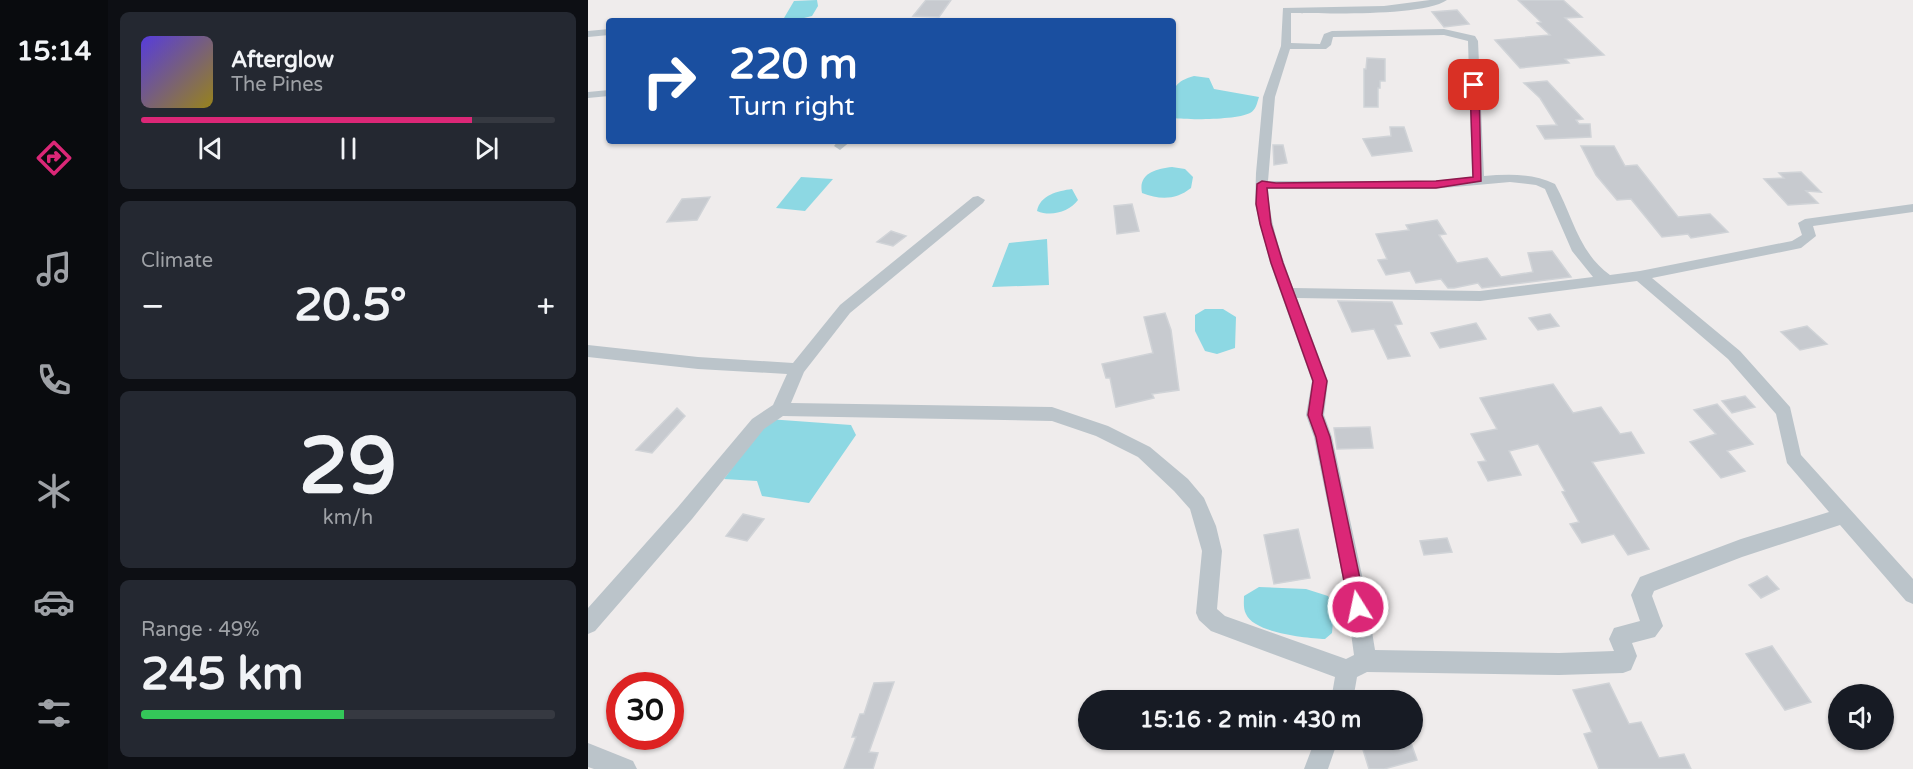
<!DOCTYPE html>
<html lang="en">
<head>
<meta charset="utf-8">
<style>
  body { margin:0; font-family:"Varela Round",sans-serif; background:#242831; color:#f1f3f6; height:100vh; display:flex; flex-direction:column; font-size:22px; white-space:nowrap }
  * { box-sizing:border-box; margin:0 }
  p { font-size:20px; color:#9ea1a6 }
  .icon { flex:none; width:33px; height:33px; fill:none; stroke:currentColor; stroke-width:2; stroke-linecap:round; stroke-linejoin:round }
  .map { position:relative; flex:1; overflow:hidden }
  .details { display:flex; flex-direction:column; gap:12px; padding:12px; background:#0d0f14; width:480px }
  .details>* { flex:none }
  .top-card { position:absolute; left:18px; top:18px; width:570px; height:126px; border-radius:6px; box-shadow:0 2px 4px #0004; background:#1a4fa0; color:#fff; overflow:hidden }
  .fabs { position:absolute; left:1240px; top:684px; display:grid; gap:12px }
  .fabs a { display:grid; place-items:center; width:66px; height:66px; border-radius:50%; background:#171b24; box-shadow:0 2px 4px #0004; font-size:30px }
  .speed { position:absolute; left:18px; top:672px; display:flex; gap:12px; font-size:30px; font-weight:700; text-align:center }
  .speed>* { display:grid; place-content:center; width:78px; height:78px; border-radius:50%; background:#171b24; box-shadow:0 2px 4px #0004; line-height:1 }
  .speed .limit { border:9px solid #d22; background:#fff; color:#111 }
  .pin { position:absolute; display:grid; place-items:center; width:51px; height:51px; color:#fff; margin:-26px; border-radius:12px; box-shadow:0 3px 9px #0006 }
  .me { position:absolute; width:66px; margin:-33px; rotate:350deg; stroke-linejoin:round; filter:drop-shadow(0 0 4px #0008) }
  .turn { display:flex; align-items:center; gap:21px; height:126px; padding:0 24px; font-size:27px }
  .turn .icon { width:78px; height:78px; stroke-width:2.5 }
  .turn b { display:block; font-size:42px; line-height:51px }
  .big { font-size:45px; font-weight:700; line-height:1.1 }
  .details .tile { flex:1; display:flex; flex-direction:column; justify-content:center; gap:9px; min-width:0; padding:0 21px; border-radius:9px; background:#242831 }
  .details .dial { align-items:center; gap:0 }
  .dial b { font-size:78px; line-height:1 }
  .song { display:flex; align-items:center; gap:18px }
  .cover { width:72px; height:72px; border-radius:9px; background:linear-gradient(135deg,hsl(250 70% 55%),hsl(50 70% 35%)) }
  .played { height:6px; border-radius:3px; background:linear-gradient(90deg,#db2777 80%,#363941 80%) }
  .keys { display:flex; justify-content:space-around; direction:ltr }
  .heat { display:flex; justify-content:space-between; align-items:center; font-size:33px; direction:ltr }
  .charge { height:9px; border-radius:4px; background:linear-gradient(90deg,#34c759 49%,#363941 0) }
  .trip { position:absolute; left:490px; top:690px; width:345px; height:60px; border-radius:30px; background:#171b24; box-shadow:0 2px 4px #0004; font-weight:700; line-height:60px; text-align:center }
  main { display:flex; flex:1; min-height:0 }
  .menu { display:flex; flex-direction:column; width:108px; justify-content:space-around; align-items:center; background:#090b0e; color:#9ea1a6 }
  .menu .icon { width:42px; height:42px }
  .menu .active { color:#db2777 }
  .menu b { font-size:27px; color:#f1f3f6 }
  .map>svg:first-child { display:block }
  .water { fill:#8dd8e3 }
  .building { fill:#c7cacf; stroke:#d0d3d7; stroke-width:1.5 }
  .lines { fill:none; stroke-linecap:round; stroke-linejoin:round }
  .street { fill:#bbc4ca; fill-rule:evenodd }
  .route { fill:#db2777; stroke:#8e194d; stroke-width:1.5 }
</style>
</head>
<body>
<main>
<nav class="menu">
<b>15:14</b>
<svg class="icon active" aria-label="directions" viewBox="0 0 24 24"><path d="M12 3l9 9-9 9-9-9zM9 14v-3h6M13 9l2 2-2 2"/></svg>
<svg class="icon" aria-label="music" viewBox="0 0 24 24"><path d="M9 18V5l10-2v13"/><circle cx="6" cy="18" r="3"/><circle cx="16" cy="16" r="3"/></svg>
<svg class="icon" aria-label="phone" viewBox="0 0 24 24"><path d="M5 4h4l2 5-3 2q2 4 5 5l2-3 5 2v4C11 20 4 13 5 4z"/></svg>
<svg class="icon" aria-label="climate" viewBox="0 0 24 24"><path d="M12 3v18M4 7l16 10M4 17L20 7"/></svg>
<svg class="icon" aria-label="car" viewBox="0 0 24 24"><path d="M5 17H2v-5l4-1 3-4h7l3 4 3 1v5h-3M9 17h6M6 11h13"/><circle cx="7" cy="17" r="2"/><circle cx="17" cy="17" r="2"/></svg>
<svg class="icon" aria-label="filters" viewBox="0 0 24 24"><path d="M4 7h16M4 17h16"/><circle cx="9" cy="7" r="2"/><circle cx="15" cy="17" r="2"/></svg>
</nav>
<section class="details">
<div class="tile">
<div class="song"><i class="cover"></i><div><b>Afterglow</b><p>The Pines</p></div></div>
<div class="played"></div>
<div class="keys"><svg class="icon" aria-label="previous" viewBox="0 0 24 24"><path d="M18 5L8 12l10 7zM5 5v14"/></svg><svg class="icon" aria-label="pause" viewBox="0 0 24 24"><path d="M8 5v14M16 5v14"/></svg><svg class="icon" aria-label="next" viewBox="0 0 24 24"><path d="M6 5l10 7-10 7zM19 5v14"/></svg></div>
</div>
<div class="tile"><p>Climate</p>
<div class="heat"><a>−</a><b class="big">20.5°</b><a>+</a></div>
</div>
<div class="tile dial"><b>29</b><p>km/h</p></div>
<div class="tile"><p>Range · 49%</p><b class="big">245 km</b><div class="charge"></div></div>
</section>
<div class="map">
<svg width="1325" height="769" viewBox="0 0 1325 769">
  <rect width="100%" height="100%" fill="#efecec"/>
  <path class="water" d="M229 0 230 6 224 16 204 21 196 18 206 1Z
    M606 76 621 78 626 89 671 97C669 103 668 110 662 113 648 120 601 120 585 118 585 95 580 83 606 76Z
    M584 167 597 169 605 177 603 188C588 200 572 200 554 193 550 173 568 169 584 167Z
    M213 177 245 179 217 211 188 208Z
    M484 189 490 200C481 212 463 217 449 211 452 195 470 191 484 189Z
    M459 239 461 285 404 287 421 243Z
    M617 309H635L648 317 647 348 629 354 617 351 607 331V315Z
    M180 419 263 425 268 435 221 503 174 496 169 481 136 479Z
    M671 587 718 589 740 596 746 609 744 633 737 639C718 638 666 633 658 614 655 609 656 601 656 596Z"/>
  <path class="building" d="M338 0H363L351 17 325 16Z
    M930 0H975L994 17 977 18 1016 55 977 59 981 63 932 68 907 40 962 35 949 23 953 22Z
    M869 10 881 24 856 27 844 12Z
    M779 58 797 59V81H792V88H790V107H776V69H778Z
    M959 81 995 119 988 120 991 124H1002L1003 137 957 139 949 126 969 125 952 98 936 83Z
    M802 127H816L824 151 784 156 775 139 803 136Z
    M685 145H695L699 163 686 165Z
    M993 146H1026L1037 166 1049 165 1090 217 1122 214 1140 232 1103 238 1100 234 1074 237 1043 199 1029 200 1008 175Z
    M1213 172 1233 192 1218 191 1230 203 1200 205 1176 179 1196 178 1191 173Z
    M122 197 109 220 79 222 94 199Z
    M544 204 551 231 529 234 526 206Z
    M849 220 858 234 851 235 869 263 899 258 913 277 945 272 940 253 964 251 983 277 894 288 890 283 866 288H860L853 279 828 283 822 271 798 275 790 260 799 259 788 234 821 230 818 225Z
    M303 231 318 236 305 246 289 242Z
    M750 301 804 302 814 324 807 325 822 356 800 359 786 329 764 332Z
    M577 313 583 330 591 390 564 394 566 398 528 407 522 378H518L514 364 565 353 556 317Z
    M962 314 971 326 950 330 941 318Z
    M888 323 898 339 852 348 843 333Z
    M1219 326 1239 344 1212 350 1193 332Z
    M965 384 985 413 1013 407 1032 434 1043 432 1056 453 1004 462 1061 549 1040 555 1026 534 994 543 982 524 991 522 974 492 977 491 950 444 921 451 933 475 900 481 890 462 898 461 883 434 909 429 892 398Z
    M1157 396 1167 407 1144 413 1134 401Z
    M1129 404 1165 444 1139 451 1157 471 1133 478 1102 442 1128 434 1106 410Z
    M89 408 97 416 64 453 48 450Z
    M782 427 785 448 749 449 746 428Z
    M155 514 176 519 159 541 138 536Z
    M710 529 722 578 686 584 676 535Z
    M859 538 864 552 836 555 832 541Z
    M1179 576 1191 589 1173 598 1161 585Z
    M1184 646 1223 702 1197 710 1158 654Z
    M306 682 281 752 290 753 285 769H256L268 737H264L272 714H276L286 683Z
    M1021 683 1041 724 1053 722 1071 758 1096 754 1103 769H1011L996 734 1004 732 985 690Z
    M772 740H822L829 760 796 769H781Z"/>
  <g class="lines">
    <path class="street" d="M842 0H859C834 17 736 13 703 13V43L732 44 736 34 744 31 856 29 887 36 890 41 896 176C920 174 944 173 967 184 985 216 990 252 1022 275L1052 271 1204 241 1214 235 1210 223 1217 219 1325 204V212L1225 226 1228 236 1213 248 1064 278 1152 351 1202 407 1213 455 1325 579V604L1318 601 1252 525 1154 557 1066 591 1064 596 1075 626 1067 637 1044 643 1049 656 1043 670 1035 673 971 675 779 672 769 677 765 700H743L747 677 623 631 611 620 608 613 614 551 602 509 586 491 550 457 508 436 464 421 195 416 176 429 104 519 7 631 0 634V608L90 507 164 419 185 405 199 374 110 369 0 357V345L110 357 205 363 252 305 385 197 390 196 397 200 395 203 262 313 216 372 203 403 464 407 520 426 562 447 600 479 616 498 628 526 634 551 629 609 637 616 758 659 766 655 757 589 726 437 718 415 724 381 682 263 667 204 668 173 675 97 693 46 695 8 796 6ZM856 35 880 41 884 177 844 181H680L687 97 702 49H738L743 45 745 37ZM922 182 948 185 957 189 984 251 1005 277 892 291 705 288C694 257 681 222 680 189H844ZM1049 281 1140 359 1188 414 1199 463 1241 512 1153 539 1052 577 1043 595 1052 621 1026 628 1021 639 1026 651 971 653 787 650 777 589 744 437 736 415 740 381 709 298 892 301Z
      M21 29V35L0 37V31Z
      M21 90V96L0 98V92Z
      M250 141H263L252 150 246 146Z
      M727 740H750L740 769H716Z
      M0 743 45 761 49 769H6L0 767Z"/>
  </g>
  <path class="route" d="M886 82 891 85 893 181 848 188H679L683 224 695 263 739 381 734 415 742 437 778 607 776 613 770 615 764 613 761 607 728 437 720 415 725 381 683 263 672 224 668 204 669 184 674 181 688 183 848 181 885 177 882 85Z"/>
</svg>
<div class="fabs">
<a><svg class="icon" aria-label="sound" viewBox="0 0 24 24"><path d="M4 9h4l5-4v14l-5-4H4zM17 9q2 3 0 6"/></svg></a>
</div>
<div class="speed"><div class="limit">30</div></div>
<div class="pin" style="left:886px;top:85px;background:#d93025"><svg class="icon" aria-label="arrive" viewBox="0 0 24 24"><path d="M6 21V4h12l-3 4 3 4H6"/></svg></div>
<svg class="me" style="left:770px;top:607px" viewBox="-20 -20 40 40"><circle r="17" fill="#db2777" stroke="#fff" stroke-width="3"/><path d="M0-11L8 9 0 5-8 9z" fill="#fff"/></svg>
<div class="trip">15:16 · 2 min · 430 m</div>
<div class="top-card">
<div class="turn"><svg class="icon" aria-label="right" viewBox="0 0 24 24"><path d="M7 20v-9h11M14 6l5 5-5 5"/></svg><div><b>220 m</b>Turn right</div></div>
</div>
</div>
</main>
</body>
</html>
